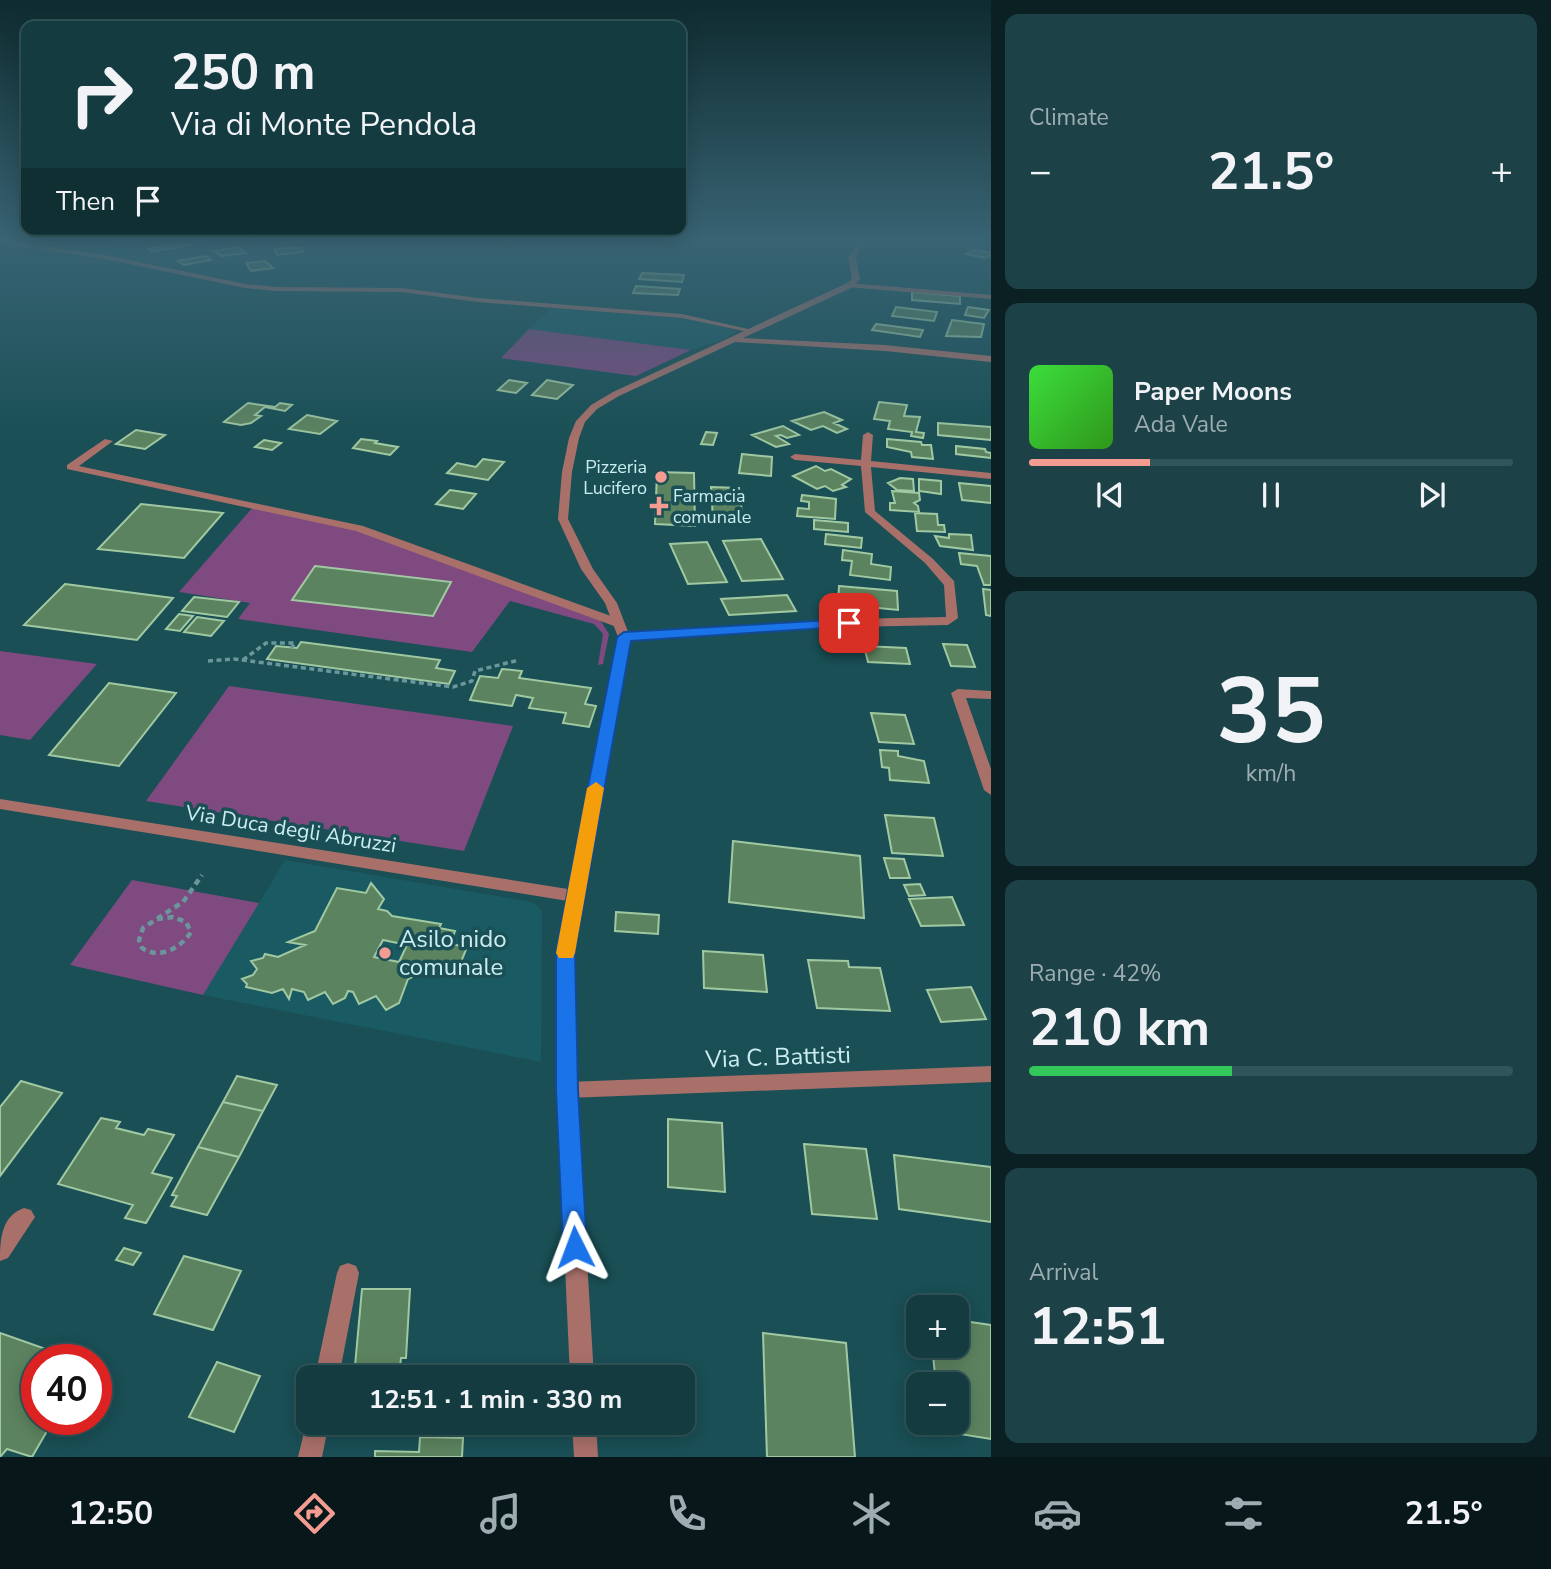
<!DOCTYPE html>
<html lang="en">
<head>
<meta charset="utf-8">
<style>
  body { margin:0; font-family:"Nunito Sans",sans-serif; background:#1c4247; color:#f1f3f6; height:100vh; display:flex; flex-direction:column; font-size:26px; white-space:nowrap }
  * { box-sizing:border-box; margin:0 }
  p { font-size:23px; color:#9dadb1 }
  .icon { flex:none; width:38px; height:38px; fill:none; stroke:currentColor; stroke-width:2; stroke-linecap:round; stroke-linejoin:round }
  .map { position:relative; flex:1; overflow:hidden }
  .drawer { display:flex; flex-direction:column; gap:14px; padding:14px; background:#0a2023; width:560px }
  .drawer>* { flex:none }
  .hud { position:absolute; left:21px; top:21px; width:665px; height:214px; border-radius:14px; box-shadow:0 4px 18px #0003,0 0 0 2px #325559; background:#133b40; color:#f1f3f6; overflow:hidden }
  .tools { position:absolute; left:906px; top:1295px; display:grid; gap:14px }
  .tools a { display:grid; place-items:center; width:63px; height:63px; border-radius:14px; background:#133b40; box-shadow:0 4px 18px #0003,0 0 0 2px #325559; font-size:35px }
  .speed { position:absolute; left:21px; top:1344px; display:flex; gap:14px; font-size:35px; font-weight:700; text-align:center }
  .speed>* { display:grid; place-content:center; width:91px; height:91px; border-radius:50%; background:#133b40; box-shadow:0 4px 18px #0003,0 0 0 2px #325559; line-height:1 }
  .speed .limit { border:10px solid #d22; background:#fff; color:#111 }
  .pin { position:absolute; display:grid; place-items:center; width:60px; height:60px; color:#fff; margin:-30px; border-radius:14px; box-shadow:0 4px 10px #0006 }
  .me { position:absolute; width:77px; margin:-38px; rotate:357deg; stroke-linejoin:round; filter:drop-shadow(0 0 5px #0008) }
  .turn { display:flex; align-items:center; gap:24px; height:147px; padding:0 35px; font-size:32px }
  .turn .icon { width:91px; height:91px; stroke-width:2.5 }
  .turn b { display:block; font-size:49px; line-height:60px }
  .then { display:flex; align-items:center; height:66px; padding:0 35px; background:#0003; gap:14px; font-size:26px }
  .big { font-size:52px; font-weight:700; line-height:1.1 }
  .drawer .card { flex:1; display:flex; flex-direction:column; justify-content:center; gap:10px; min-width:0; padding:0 24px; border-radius:14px; background:#1c4247 }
  .drawer .dial { align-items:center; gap:0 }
  .dial b { font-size:91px; line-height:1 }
  .song { display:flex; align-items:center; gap:21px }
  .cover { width:84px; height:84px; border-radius:10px; background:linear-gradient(135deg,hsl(120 70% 55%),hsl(110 70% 35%)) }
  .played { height:7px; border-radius:4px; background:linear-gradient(90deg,#f59c92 25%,#325559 25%) }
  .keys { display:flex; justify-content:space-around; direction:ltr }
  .heat { display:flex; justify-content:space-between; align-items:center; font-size:38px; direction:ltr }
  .charge { height:10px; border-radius:5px; background:linear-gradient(90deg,#34c759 42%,#325559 0) }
  .trip { position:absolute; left:296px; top:1365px; width:399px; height:70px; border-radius:14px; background:#133b40; box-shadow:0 4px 18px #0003,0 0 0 2px #325559; font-weight:700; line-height:70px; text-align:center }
  .tab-bar { display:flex; height:112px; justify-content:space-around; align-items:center; background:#08181a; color:#9dadb1 }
  .tab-bar .icon { width:49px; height:49px }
  .tab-bar .on { color:#f59c92 }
  .tab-bar b { font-size:32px; color:#f1f3f6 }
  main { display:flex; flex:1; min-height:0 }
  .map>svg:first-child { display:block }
  .built { fill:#1a5b63 }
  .green { fill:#7f4a80 }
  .building { fill:#5c835f; stroke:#a0c9a2; stroke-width:2; fill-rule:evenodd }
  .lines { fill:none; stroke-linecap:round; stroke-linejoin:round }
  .path-far1 { stroke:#6b979c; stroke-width:3.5; stroke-dasharray:5 3.5; stroke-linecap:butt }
  .path { stroke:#6b979c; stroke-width:4.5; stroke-dasharray:6 4.5; stroke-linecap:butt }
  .minor { fill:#a9706a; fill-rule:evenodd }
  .tertiary { fill:#a9706a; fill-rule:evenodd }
  .route { fill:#1a73e8; stroke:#114b97; stroke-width:2 }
  .slow { fill:#f59e0b }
  .poi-dot { fill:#f59c92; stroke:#194f55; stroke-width:2.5 }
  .labels { text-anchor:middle; stroke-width:7; stroke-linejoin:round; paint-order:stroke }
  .far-poi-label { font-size:18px; fill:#cbecf0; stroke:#194f55; text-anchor:end }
  .street-label { font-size:21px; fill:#cbecf0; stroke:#194f55 }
  .near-poi-label { font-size:24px; fill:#cbecf0; stroke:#194f55; text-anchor:start }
  .near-street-label { font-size:24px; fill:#cbecf0; stroke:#194f55 }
</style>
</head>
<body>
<main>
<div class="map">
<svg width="991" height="1457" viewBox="0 0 991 1457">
  <rect width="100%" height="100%" fill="#194f55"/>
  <path class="built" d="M113 239H224L119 257 110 251 95 252Z
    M552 308 688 319 738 331 720 341 691 350 529 329Z
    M285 860 532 902 538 906 542 911 541 1062 203 995Z"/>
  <path class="green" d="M529 329 691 350 636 376 501 358Z
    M253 507 363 532 599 618 609 634 603 664 598 665 603 634 594 624 510 601 472 652 238 619 250 603 179 592Z
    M0 651 97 664 30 740 0 735Z
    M229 686 513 726 464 851 146 801Z
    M132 880 259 903 203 995 70 965Z"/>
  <path class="building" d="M175 244 191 245 151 252 148 249Z
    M238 247 246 253 222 256 214 251Z
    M300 247 303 252 277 255 274 249Z
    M974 250 991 253V255L985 258 966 254Z
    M206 256 211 260 184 265 178 261Z
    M265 261 273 268 251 271 246 263Z
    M642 273 684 275 682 282 639 279Z
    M636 286 680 289 678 295 633 293Z
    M912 292 960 296V304L912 300Z
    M896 307 937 312 934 321 892 316Z
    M968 307 989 310 984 318 965 315Z
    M952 320 984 324 981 337 946 336Z
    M876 324 923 330 920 337 872 330Z
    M509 380 527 383 516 393 498 390Z
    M547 380 573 385 557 399 532 395Z
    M879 402 907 405 904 416 920 417 916 432 924 433 923 438 911 436 912 432 888 429 890 421 874 419Z
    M248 403 275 407 280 403 292 405 285 411 265 407 255 415 261 416 251 423 241 425 224 422Z
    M824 412 842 420 834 423 847 429 837 433 823 426 811 430 792 421Z
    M307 415 337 421 320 434 289 429Z
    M938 423 991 427V440L938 435Z
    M783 426 799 435 787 438 781 435 776 436 789 444 776 447 752 435Z
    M136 430 165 435 145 449 116 444Z
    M706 432 717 433 713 445 701 444Z
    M361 439 377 441 375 443 398 447 390 455 353 448Z
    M887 439 921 442 922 445H931L933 459 912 457 911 452 887 447Z
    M264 440 281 443 272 450 255 447Z
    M956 446 985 449 986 452 991 453V458L956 454Z
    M742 454 772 457 771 476 739 473Z
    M483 459 504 462 488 480 447 473 457 463 476 467Z
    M816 466 825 471 831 469 851 479 842 485 846 487 833 491 825 486 817 489 793 476Z
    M657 472 694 473 695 526 655 524Z
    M900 478 913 479 914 491 897 490 888 483Z
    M919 479 941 481V494L919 491Z
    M959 483 991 486V503L962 500Z
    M711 487 739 488 743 522 713 519Z
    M450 490 476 494 463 509 436 504Z
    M892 491 919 493 920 500 914 503 918 506 919 512 890 510V503H895Z
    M802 495 836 499 835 519 797 516 798 508 809 509V502L801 501Z
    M141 504 223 513 184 558 98 549Z
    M915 513 937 514 938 525H944L945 532 917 531Z
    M814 520 848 523V532L814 529Z
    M826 534 862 538 861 548 825 544Z
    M949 534 971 535 973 550 940 546 935 536 949 538Z
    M761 539 783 579 742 581 723 541Z
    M707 542 727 582 688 584 670 544Z
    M843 550 872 554 871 564 891 567 890 580 850 575 852 561 842 560Z
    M959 553 991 556V585H984L977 566 961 564Z
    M315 566 451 582 433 616 292 600Z
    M65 584 173 598 137 640 24 625Z
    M839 586 897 591 898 610 838 604Z
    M983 589 991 590V616L986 615Z
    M787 595 796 611 729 615 721 599Z
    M194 597 239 602 227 617 182 611Z
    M179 614 193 616 180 631 166 629Z
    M197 617 224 621 211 636 184 632Z
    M301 642 440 660 436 668 455 671 449 684 267 659 276 646 297 648Z
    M943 644 967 645 975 667 951 666Z
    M864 646 906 648 910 664 868 662Z
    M502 669 522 671 519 678 591 688 585 704 596 706 589 727 563 723 566 713 529 708 533 698 516 695 512 706 470 700 480 676 498 678Z
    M109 683 176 693 119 766 49 755Z
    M871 713 905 715 914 744 879 742Z
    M880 750 898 751V756L924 761 929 783 890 780 889 768 882 767Z
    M885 815 934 818 943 856 892 853Z
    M733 841 860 856 864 918 729 902Z
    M884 858 904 859 910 878H890Z
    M371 883 384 899 378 909 387 911 392 916 441 924 439 928 455 931 450 944 467 947 459 967 441 963 408 979 399 1003 386 1010 376 996 359 1004 353 992 348 991 345 998 333 1004 325 992 308 1000 304 992 292 989 289 999 283 989 272 993 246 987 247 984 242 979 253 975 257 969 251 961 263 958 265 954 278 957 305 945 288 942 315 931 337 888 366 893ZM383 940 407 945 399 962 374 957Z
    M920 884 925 895 909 896 904 885Z
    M952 897 964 925 921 926 909 899Z
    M616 912 659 915 658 934 615 931Z
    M703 951 763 955 767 992 704 988Z
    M808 960 848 961 849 967 880 968 890 1011 817 1008Z
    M971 987 986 1019 941 1022 927 990Z
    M237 1076 277 1085 263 1111 223 1102Z
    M21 1081 62 1093 0 1176V1107Z
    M223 1102 263 1111 239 1157 198 1147Z
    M101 1118 120 1122 116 1128 144 1135 148 1129 174 1135 152 1173 172 1178 146 1223 125 1218 133 1205 58 1184Z
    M668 1119 722 1123 725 1192 668 1187Z
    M804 1144 866 1149 877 1219 812 1214Z
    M198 1147 239 1157 207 1215 171 1206 177 1196 172 1195Z
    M894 1155 991 1167V1222L899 1209Z
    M124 1248 141 1253 133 1265 116 1260Z
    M184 1256 241 1271 213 1330 154 1314Z
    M362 1289H410L406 1358H401L399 1377H354Z
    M957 1320 991 1325V1439L941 1431 940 1423H957V1384H936L932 1346H957Z
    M0 1333 43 1348 34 1362 37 1364V1419H54L32 1457 7 1449 0 1457Z
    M763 1333 846 1343 855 1457H767Z
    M217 1362 260 1376 234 1432 189 1417Z
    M420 1437 463 1438 462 1457H375V1451L419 1452Z"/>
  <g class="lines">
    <path class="path-far1" d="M243 660 266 643H295L291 648
      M208 661 234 659 453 687 472 681 475 671 519 660"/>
    <path class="path" d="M157 919 173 917 186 922 191 932C181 948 159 960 142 948L139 940 143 928 183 902 202 875"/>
    <path class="minor" d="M0 239 105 255 245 284 276 287 402 288 478 298 682 314 757 331 753 333 682 318 478 302 402 292 276 291 245 288 105 259 0 243Z
      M850 283 991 295V299L847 287 846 285Z
      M868 432 873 435 871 461 991 473V479L871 467 875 511 933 559 954 581 958 618 948 625 848 627 620 640 618 637 624 633 848 619 946 617 944 585 925 563 865 512 861 466 795 460 790 457 795 454 861 460 863 435Z
      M105 439 113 441 79 466 363 526 622 620 624 623 618 627 614 626 356 531 67 469V465Z
      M958 689 991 691V699L966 698 991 769V795L984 790 951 693Z
      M0 799 574 890 580 892 582 896 580 900 574 902 0 809Z
      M991 1066V1082L567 1098 560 1095 557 1090 560 1085 567 1082Z
      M24 1208 31 1210 35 1217 8 1258 0 1261C0 1240 1 1216 24 1208Z
      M348 1263 356 1266 359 1273 339 1377H315L337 1273 340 1266Z
      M308 1416V1423H329L322 1457H298Z"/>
    <path class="tertiary" d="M861 239H867L856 257 860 279 853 287 743 338 885 345 991 356V362L885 351 735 342 619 396 597 409 585 422 579 438 572 472 568 519 593 569 617 603 630 637 575 951 577 1090 594 1377H570L557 1090V951L618 637 605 603 581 569 558 519 562 472 569 438 576 421 591 405 613 392 847 283 852 279 848 257Z
      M572 1423H596L598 1457H574Z"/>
  </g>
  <linearGradient id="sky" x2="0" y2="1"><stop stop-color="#0e2b2f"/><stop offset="0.54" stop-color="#386373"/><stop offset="1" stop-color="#386373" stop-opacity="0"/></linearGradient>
  <rect width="991" height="443" fill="url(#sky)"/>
  <path class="route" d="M849 619 854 620V626L631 641 575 951 578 1090 587 1247 584 1254 575 1258 567 1254 563 1247 556 1090V951L617 637 624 632Z"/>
  <path class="slow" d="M596 782 604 788 575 953 573 958H559L556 953 587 788Z"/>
  <g class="poi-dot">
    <circle cx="661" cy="477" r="7"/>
    <path d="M655.5 495.5h7v7h7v7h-7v7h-7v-7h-7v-7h7z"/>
    <circle cx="385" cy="953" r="7"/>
  </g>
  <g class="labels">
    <g class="far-poi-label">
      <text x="647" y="473">Pizzeria<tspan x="647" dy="21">Lucifero</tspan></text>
      <text x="673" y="502" text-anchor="start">Farmacia<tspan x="673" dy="21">comunale</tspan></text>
    </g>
    <g class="street-label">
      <text transform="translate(291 829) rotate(9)" y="7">Via Duca degli Abruzzi</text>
    </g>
    <g class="near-poi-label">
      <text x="399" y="947">Asilo nido<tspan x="399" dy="28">comunale</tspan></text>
    </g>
    <g class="near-street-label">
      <text transform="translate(778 1057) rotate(-2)" y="8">Via C. Battisti</text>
    </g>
  </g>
</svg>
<div class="tools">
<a>+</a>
<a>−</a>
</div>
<div class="speed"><div class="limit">40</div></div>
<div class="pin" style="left:849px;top:623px;background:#d93025"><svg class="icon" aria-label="arrive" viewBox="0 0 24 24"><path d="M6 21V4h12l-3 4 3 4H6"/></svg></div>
<svg class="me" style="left:575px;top:1247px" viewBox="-20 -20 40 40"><path d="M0-17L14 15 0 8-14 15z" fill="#1a73e8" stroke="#fff" stroke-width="4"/></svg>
<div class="trip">12:51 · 1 min · 330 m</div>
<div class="hud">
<div class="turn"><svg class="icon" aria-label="right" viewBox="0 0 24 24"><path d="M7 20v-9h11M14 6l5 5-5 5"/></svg><div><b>250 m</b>Via di Monte Pendola</div></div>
<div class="then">Then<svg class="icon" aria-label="arrive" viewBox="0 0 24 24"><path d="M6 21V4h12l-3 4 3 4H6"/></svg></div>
</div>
</div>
<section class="drawer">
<div class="card"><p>Climate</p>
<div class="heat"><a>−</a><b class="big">21.5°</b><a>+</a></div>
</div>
<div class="card">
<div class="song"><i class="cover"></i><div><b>Paper Moons</b><p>Ada Vale</p></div></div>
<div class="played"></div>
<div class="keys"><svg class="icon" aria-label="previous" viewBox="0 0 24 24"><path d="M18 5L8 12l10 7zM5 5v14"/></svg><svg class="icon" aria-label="pause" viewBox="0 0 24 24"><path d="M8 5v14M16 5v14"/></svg><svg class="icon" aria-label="next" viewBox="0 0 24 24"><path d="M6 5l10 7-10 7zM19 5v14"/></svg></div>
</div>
<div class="card dial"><b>35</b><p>km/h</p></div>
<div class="card"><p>Range · 42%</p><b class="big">210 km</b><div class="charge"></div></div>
<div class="card"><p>Arrival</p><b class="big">12:51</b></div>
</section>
</main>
<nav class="tab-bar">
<b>12:50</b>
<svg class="icon on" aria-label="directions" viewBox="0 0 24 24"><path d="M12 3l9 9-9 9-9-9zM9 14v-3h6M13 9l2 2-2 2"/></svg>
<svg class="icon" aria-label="music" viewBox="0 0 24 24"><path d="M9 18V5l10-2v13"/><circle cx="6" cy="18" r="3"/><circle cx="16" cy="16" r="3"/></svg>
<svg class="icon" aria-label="phone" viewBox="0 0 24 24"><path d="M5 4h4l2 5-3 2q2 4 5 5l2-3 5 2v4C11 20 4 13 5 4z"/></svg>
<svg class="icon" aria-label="climate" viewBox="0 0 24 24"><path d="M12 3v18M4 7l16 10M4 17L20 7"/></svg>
<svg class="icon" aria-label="car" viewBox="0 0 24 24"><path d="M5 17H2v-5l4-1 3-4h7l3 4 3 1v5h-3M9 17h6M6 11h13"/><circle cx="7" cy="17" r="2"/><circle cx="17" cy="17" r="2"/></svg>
<svg class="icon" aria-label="filters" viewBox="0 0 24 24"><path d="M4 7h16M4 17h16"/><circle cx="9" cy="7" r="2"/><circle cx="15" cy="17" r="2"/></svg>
<b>21.5°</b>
</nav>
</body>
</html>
